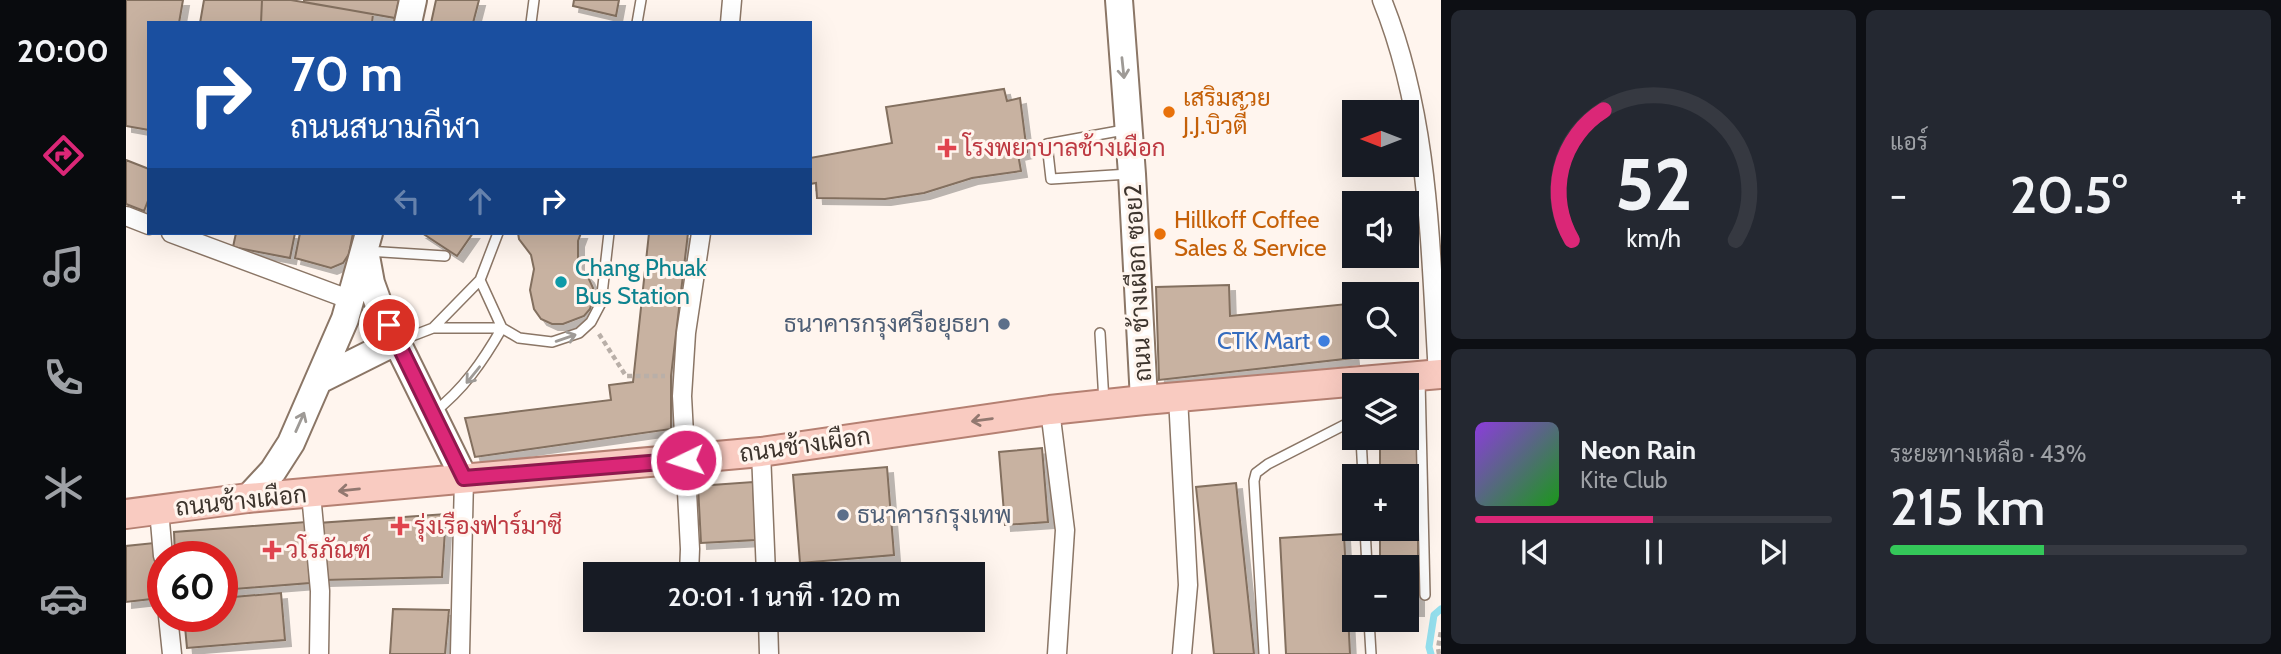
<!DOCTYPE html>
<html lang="th">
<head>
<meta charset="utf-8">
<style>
  body { margin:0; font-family:Cabin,Sarabun,sans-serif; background:#242831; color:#f1f3f6; height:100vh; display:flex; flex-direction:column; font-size:26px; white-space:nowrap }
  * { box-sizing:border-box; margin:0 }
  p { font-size:23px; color:#9ea1a6 }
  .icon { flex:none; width:38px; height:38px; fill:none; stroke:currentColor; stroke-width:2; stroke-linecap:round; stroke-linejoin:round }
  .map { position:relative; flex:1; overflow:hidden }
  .drawer { display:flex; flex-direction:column; gap:10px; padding:10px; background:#0d0f14; width:840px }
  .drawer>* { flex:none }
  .banner { position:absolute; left:21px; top:21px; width:665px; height:214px; border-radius:0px; box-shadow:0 7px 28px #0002; background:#1a4fa0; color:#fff; overflow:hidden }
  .needle { width:46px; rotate:270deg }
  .tools { position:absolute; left:1216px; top:100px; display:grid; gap:14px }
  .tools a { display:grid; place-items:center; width:77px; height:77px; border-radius:0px; background:#171b24; box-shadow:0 7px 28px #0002; font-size:35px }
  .speed { position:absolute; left:21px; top:541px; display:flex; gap:14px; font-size:35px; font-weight:700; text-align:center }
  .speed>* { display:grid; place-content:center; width:91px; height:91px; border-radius:50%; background:#171b24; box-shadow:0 7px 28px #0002; line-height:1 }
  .speed .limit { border:10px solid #d22; background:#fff; color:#111 }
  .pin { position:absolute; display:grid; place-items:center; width:60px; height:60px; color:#fff; margin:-30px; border:4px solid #fff; border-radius:50%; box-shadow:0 2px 7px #0007 }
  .me { position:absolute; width:77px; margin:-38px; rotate:266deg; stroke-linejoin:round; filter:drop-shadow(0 0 5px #0008) }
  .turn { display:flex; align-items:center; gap:24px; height:147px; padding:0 28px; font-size:32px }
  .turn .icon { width:91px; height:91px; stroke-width:2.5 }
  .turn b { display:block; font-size:49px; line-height:60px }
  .lanes { display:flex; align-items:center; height:66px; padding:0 28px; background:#0003; justify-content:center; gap:35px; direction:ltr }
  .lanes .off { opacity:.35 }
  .big { font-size:52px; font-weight:600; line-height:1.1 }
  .drawer .widget { flex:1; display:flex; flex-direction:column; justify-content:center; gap:10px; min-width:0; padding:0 24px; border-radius:10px; background:#242831 }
  .drawer .dial { align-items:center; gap:0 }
  .dial svg { height:182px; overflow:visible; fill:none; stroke:#363941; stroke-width:7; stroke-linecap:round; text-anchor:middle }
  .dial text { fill:#f1f3f6; stroke:none }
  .song { display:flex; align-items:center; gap:21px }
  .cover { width:84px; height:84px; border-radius:10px; background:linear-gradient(135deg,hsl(270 70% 55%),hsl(120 70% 35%)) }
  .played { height:7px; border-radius:4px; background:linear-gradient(90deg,#db2777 50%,#363941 50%) }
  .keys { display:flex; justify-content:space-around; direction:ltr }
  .heat { display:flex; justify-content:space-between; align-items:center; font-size:38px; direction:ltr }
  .charge { height:10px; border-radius:5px; background:linear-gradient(90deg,#34c759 43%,#363941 0) }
  .drawer .tiles { flex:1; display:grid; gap:10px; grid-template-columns:repeat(2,1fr) }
  .trip { position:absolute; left:457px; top:562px; width:402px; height:70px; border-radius:0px; background:#171b24; box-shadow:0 7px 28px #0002; font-weight:600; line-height:70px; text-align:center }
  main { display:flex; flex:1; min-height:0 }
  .tab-bar { display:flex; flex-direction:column; width:126px; justify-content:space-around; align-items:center; background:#090b0e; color:#9ea1a6 }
  .tab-bar .icon { width:49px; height:49px }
  .tab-bar .selected { color:#db2777 }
  .tab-bar b { font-size:32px; color:#f1f3f6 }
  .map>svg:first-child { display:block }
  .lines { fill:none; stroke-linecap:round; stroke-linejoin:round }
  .stream { stroke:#95e0ee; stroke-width:7 }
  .building { fill:#c8b2a1; stroke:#836f5f; stroke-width:2; filter:url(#shadow) }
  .lane-casing { stroke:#8b7666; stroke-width:12 }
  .street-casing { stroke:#8b7666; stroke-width:21 }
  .secondary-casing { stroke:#8b7666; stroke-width:30 }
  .primary-casing { stroke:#b58072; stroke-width:32 }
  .path { stroke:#b9afa8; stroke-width:4.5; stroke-dasharray:5 3.5; stroke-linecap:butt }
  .lane { stroke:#fff; stroke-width:9 }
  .street { stroke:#fff; stroke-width:18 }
  .secondary { stroke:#fff; stroke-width:26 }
  .primary { stroke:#f9cbc1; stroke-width:28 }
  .oneway { stroke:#9e9a96 }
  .oneway2 { stroke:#927870 }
  .route-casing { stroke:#8e194d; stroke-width:18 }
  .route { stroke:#db2777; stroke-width:12 }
  .food-dot { fill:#e8710a; stroke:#fff5ee; stroke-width:2.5 }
  .health-dot { fill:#e0444e; stroke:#fff5ee; stroke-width:2.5 }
  .culture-dot { fill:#0f9aa8; stroke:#fff5ee; stroke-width:2.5 }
  .service-dot { fill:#5c6f8a; stroke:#fff5ee; stroke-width:2.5 }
  .shop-dot { fill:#3f7fe0; stroke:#fff5ee; stroke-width:2.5 }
  .labels { text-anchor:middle; stroke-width:6; stroke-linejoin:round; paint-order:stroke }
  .food-label { font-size:24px; fill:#c56008; stroke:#fff5ee; text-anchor:start }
  .health-label { font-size:24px; fill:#be3a42; stroke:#fff5ee; text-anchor:start }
  .culture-label { font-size:24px; fill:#0d838f; stroke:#fff5ee; text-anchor:start }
  .street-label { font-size:24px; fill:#3d342d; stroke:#fff5ee }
  .service-label { font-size:24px; fill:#4e5e75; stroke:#fff5ee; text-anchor:end }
  .shop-label { font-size:24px; fill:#366cbe; stroke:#fff5ee; text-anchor:end }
</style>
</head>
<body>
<main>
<nav class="tab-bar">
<b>20:00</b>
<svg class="icon selected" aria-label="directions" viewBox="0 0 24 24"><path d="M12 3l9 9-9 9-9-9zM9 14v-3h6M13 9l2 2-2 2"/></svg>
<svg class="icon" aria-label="music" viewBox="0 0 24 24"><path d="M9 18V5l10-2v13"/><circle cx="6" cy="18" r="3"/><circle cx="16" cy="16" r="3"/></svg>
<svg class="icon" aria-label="phone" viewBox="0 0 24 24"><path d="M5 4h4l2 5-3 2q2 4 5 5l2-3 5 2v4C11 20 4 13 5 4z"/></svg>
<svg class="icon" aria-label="climate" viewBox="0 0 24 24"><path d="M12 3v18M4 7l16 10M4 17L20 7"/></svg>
<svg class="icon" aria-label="car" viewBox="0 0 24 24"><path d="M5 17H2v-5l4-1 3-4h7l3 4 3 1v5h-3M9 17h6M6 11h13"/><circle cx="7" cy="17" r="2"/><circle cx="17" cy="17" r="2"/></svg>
</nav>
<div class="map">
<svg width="1315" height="654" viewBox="0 0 1315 654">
  <defs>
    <filter id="shadow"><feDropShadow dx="6" dy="6" stdDeviation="0" flood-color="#0004"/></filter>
  </defs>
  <rect width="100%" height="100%" fill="#fff5ee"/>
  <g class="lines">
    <path class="stream" d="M1305 654 1303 647 1308 615 1315 609"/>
  </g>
  <path class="building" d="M0 0H57L53 23H23V130L0 126Z
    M78 0H136L135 23H74Z
    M136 0H165L247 14 246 23H135Z
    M178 0H273L269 18 178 2Z
    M310 0H353L347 23H305Z
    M448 0H493L490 16 447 6Z
    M878 89 881 101 894 98 901 152 892 154 895 171 846 178 798 193 759 199 691 198 690 183 684 184V158L766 143 760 107Z
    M0 160 23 169V198L18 211 0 204Z
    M110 233H169L164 258 107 247Z
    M174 233H227L223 254 217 263 205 268 169 258Z
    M296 233H347L331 256Z
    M392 233H455L452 241V267L462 277 467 288V298L464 309 458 316 437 324H426L415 319 408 309 404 290 408 269 405 255 393 239Z
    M523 233H562L545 376V429L349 457 339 418 485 400 483 385 507 382Z
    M1103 285 1104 316 1221 304 1227 358 1033 380 1030 287Z
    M1281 424H1292V610H1281V567H1254V528H1281V476H1254V438H1281Z
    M916 448 922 522 879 525 873 452Z
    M761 467 768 555 674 563 667 475Z
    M627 482 630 540 575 543 572 486Z
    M1110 483 1128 654H1088L1070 487Z
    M320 514 316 577 198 580 192 523Z
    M180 522 184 583 96 590V556H49L48 532Z
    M1218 534 1224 654H1160L1154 538Z
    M28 543 34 598 0 602V546Z
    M155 593 159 640 61 648 58 616H96V598Z
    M267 609 323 610 319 654H264Z"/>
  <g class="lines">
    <g class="lane-casing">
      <path id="lane" d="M405 23 408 0
        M511 23 515 0
        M998 130 921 144 925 179 1003 174
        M372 233 354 280 376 328
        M241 251 319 256
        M307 328 354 280
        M974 333 978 402
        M273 341 307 328H376L393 338 426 342 453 333 465 322 475 303 483 233
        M1294 380 1299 595
        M307 413C338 389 357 361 376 328
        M1235 438 1237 476
        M1239 528 1241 567
        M1243 620 1245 654
        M1138 654 1128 481 1130 473 1142 464 1228 420"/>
    </g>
    <g class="street-casing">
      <path id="street" d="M1256 0C1304 118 1304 249 1312 374
        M604 23 606 0
        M0 216 23 225
        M45 233 225 300
        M1052 397 1062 585 1056 654
        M924 410 939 530 931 654
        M635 452 640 574
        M185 494 194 591 193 654
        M33 510 37 556
        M563 574 564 549 556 396 560 333 575 233
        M42 616 46 654
        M642 620 643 654
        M334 654 338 478"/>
    </g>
    <g class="secondary-casing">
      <path id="secondary" d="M993 0 1006 174 1018 400
        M282 23 287 0
        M240 256 245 283 254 308 338 478
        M193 380 271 341
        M122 498 147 471 165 443 219 319 243 233"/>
    </g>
    <g class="primary-casing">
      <path id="primary" d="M0 514 122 498 635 452 924 410 1018 400 1315 374"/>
    </g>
    <path class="path" d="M473 334 500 376H539
      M1313 654 1312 648 1315 631"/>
    <use href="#lane" class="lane"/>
    <use href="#street" class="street"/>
    <use href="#secondary" class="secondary"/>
    <use href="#primary" class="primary"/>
  </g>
  <defs><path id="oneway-shaft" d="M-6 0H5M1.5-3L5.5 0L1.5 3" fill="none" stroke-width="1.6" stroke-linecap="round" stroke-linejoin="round" transform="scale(1.75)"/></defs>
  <g class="oneway">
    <use href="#oneway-shaft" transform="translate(997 68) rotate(84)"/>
    <use href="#oneway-shaft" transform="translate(440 338) rotate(-19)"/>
    <use href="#oneway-shaft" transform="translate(347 375) rotate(129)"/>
    <use href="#oneway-shaft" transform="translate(174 422) rotate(-66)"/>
  </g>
  <g class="oneway2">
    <use href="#oneway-shaft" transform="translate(856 420) rotate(172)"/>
    <use href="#oneway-shaft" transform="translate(223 490) rotate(174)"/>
  </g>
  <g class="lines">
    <g class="route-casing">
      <path id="route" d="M263 325 338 478 560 460"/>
    </g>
    <use href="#route" class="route"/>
  </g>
  <g class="food-dot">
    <circle cx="1043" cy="112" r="7"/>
    <circle cx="1034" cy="234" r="7"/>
  </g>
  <g class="health-dot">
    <path d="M817.5 137.5h7v7h7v7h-7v7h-7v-7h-7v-7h7z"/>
    <path d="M270.5 515.5h7v7h7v7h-7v7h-7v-7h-7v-7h7z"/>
    <path d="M142.5 539.5h7v7h7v7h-7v7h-7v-7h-7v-7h7z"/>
  </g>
  <circle class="culture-dot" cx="435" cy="282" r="7"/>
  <g class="service-dot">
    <circle cx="878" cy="324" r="7"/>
    <circle cx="717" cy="515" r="7"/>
  </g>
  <circle class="shop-dot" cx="1198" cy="341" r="7"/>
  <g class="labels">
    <g class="food-label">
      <text x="1057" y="106">เสริมสวย<tspan x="1057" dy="28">J.J.บิวตี้</tspan></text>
      <text x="1048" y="228">Hillkoff Coffee<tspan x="1048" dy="28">Sales &amp; Service</tspan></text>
    </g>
    <g class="health-label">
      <text x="837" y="156">โรงพยาบาลช้างเผือก</text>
      <text x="288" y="534">รุ่งเรืองฟาร์มาซี</text>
      <text x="160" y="558">วโรภัณฑ์</text>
    </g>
    <g class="culture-label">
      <text x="449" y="276">Chang Phuak<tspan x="449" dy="28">Bus Station</tspan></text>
    </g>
    <g class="street-label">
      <text transform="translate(1012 283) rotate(-93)" y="8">ถนน ช้างเผือก ซอย2</text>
      <text transform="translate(679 445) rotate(-8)" y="8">ถนนช้างเผือก</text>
      <text transform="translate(115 501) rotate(-6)" y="8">ถนนช้างเผือก</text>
    </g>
    <g class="service-label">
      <text x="864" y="332">ธนาคารกรุงศรีอยุธยา</text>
      <text x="731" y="523" text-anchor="start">ธนาคารกรุงเทพ</text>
    </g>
    <g class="shop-label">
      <text x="1184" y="349">CTK Mart</text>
    </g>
  </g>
</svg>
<div class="tools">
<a><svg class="needle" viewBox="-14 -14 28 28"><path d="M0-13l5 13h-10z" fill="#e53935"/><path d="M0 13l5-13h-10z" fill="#9ea1a6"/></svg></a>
<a><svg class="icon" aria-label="sound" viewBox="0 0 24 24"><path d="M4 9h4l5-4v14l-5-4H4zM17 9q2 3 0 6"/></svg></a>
<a><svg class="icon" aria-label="search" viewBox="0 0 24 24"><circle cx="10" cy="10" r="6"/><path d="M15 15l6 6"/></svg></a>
<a><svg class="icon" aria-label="layers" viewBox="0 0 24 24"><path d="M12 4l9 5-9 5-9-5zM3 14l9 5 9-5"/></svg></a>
<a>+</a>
<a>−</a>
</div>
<div class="speed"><div class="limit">60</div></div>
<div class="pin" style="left:263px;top:325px;background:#d93025"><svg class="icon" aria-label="arrive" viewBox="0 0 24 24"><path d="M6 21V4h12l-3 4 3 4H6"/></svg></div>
<svg class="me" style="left:560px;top:460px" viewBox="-20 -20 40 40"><circle r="17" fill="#db2777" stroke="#fff" stroke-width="3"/><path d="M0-11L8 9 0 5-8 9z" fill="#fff"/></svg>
<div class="trip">20:01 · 1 นาที · 120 m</div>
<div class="banner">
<div class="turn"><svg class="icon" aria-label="right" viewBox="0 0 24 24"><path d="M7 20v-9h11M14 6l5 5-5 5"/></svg><div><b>70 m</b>ถนนสนามกีฬา</div></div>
<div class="lanes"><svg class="icon off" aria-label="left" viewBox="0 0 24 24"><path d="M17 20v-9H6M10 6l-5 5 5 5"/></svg><svg class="icon off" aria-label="ahead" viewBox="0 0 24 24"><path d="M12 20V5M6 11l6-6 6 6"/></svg><svg class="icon" aria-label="right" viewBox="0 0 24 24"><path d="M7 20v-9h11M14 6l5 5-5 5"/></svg></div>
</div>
</div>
<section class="drawer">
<div class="tiles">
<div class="widget dial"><svg viewBox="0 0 100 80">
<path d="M14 69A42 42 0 1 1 86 69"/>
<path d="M14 69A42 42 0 0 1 28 12" stroke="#db2777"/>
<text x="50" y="56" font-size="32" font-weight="700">52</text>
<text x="50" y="72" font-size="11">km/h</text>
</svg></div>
<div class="widget"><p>แอร์</p>
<div class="heat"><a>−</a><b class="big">20.5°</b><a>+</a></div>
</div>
<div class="widget">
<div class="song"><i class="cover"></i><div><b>Neon Rain</b><p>Kite Club</p></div></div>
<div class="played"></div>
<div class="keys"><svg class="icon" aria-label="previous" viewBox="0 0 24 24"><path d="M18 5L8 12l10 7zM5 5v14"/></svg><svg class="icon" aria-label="pause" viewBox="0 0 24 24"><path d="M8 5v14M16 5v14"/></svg><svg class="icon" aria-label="next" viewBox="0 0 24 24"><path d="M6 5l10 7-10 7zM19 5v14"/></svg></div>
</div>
<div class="widget"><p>ระยะทางเหลือ · 43%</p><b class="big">215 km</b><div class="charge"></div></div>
</div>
</section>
</main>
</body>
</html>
